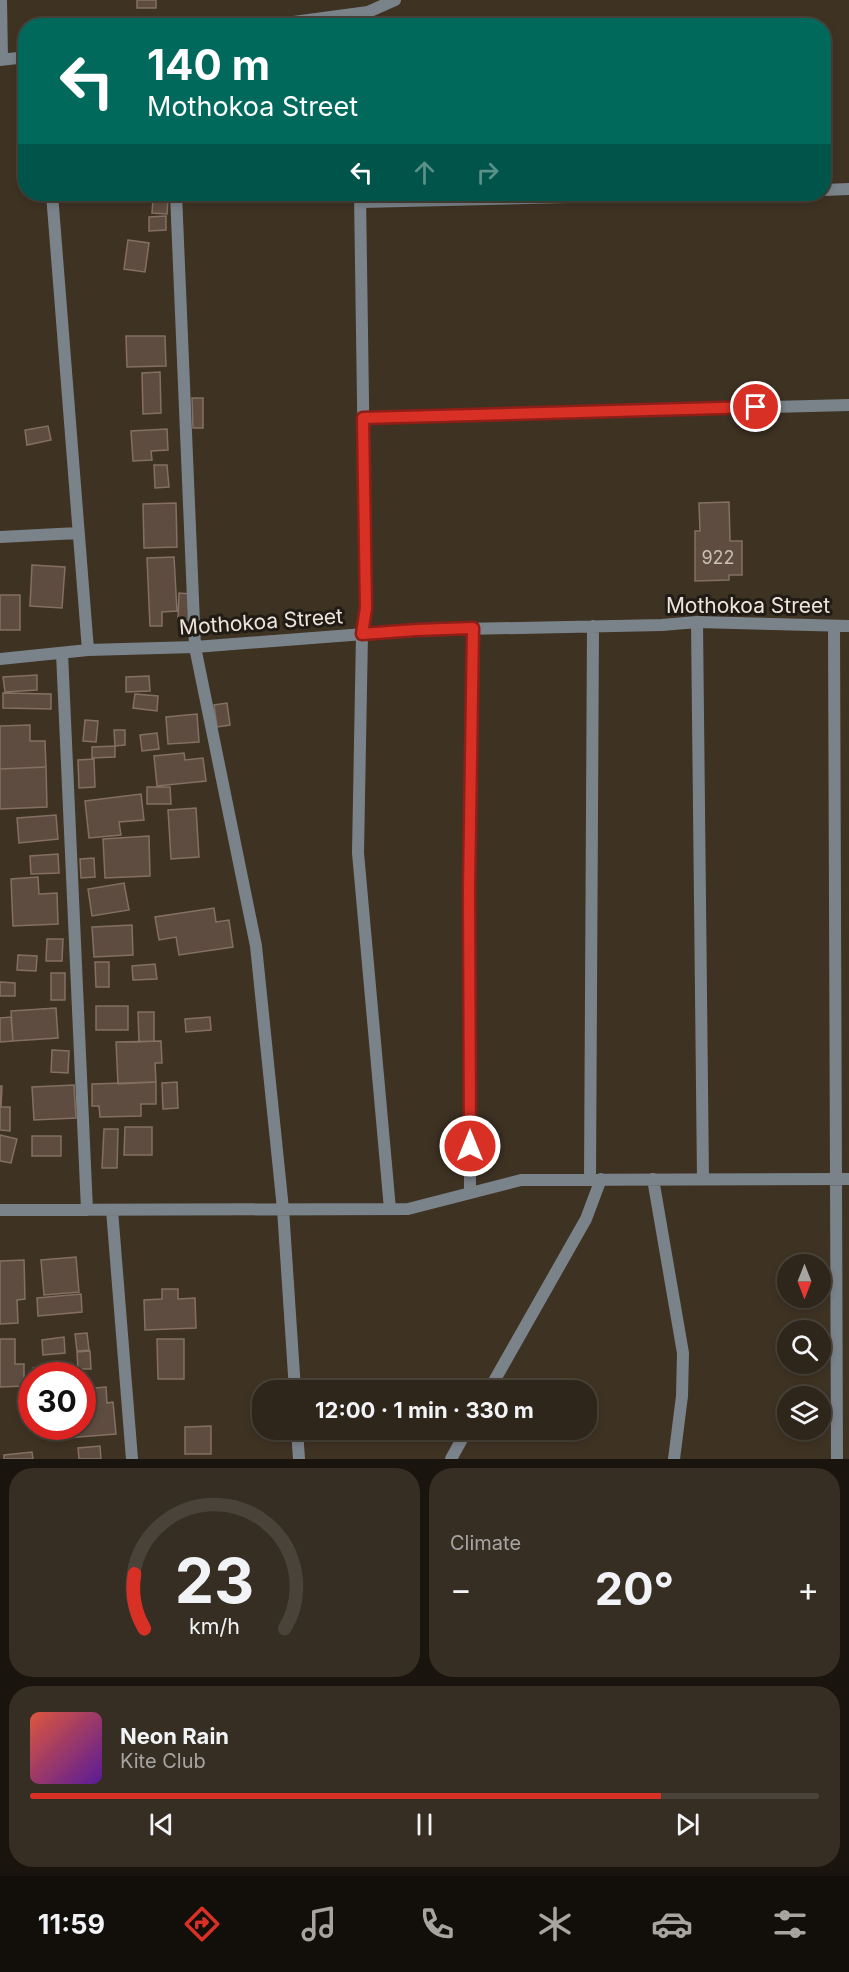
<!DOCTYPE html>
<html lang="en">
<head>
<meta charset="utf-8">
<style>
  body { margin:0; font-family:Inter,sans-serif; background:#362e23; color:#f1f3f6; height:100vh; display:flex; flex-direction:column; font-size:22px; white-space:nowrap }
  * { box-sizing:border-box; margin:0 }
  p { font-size:20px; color:#a7a5a2 }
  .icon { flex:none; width:33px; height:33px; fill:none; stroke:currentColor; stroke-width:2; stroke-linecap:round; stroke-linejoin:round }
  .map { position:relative; height:1459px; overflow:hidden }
  .panel { display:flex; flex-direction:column; gap:9px; padding:9px; background:#19150e; flex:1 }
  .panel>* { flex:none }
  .top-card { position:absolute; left:18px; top:18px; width:813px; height:183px; border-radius:24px; box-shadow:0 3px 9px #0003,0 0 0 2px #494339; background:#00695c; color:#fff; overflow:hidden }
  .needle { width:39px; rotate:180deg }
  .controls { position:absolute; left:777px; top:1254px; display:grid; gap:12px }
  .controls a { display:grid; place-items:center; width:54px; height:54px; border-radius:50%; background:#2e261a; box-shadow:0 3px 9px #0003,0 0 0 2px #494339; font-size:30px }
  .speed { position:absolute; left:18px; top:1362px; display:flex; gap:12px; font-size:30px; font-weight:700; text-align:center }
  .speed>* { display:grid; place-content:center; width:78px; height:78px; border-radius:50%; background:#2e261a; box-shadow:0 3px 9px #0003,0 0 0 2px #494339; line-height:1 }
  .speed .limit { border:9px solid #d22; background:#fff; color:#111 }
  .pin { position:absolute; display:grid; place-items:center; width:51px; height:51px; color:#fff; margin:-26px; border:3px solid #fff; border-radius:50%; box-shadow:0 2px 6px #0007 }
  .me { position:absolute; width:66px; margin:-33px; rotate:0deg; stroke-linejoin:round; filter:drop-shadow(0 0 4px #0008) }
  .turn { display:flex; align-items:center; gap:21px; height:126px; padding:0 30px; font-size:27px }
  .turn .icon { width:78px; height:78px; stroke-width:2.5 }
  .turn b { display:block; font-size:42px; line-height:51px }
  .lanes { display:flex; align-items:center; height:57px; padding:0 30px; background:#0003; justify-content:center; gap:30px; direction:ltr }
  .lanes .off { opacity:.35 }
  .big { font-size:45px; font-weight:700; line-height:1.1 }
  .panel .widget { flex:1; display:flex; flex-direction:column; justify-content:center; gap:9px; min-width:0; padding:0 21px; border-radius:24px; background:#362e23 }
  .panel .dial { align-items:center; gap:0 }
  .dial svg { height:156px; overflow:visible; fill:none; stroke:#494339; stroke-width:7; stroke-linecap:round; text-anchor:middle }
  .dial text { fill:#f1f3f6; stroke:none }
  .song { display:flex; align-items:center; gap:18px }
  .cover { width:72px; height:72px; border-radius:9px; background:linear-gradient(135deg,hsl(10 70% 55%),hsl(270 70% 35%)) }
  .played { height:6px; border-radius:3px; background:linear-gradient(90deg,#d93025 80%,#494339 80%) }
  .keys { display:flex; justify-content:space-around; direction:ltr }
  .heat { display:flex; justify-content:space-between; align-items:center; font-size:33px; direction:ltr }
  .panel .tiles { flex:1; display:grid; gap:9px; grid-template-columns:1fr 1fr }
  .widget:last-child { grid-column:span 2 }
  .trip { position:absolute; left:252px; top:1380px; width:345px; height:60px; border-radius:24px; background:#2e261a; box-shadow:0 3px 9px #0003,0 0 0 2px #494339; font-weight:700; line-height:60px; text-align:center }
  .tab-bar { display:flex; height:96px; justify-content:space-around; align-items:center; background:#120f0a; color:#a7a5a2 }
  .tab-bar .icon { width:42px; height:42px }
  .tab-bar .current { color:#d93025 }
  .tab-bar b { font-size:27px; color:#f1f3f6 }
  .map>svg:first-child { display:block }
  .building { fill:#5e4c40; stroke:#837063; stroke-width:1.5 }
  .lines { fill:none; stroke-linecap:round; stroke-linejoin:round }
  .street { stroke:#7b838a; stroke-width:12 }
  .route-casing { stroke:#8d1f18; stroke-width:15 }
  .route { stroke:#d93025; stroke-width:10 }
  .labels { text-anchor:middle; stroke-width:6; stroke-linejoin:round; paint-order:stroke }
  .number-label { font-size:18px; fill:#c9bfb4 }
  .street-label { font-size:21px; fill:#ede5db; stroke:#201b14 }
</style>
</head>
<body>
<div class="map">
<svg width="849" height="1459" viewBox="0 0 849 1459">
  <rect width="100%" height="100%" fill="#3e3223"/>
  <path class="building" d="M137 0H156V8H137Z
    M153 199H168L167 214 152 213Z
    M166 216V230L149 231V217Z
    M128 240 149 243 145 272 124 269Z
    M126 336H165L166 366 127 367Z
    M160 372 161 413 143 414 142 373Z
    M192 398H203V428H193Z
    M48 426 51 440 27 445 25 430Z
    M167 429 168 450 151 451 152 460 133 461 131 431Z
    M154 465H167L169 487 155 488Z
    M729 502 730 541H742V575H729V580L695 581V531H700L699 503Z
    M176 503 177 547 144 548 143 504Z
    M174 557 177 611 162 612V626H150L147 558Z
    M32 565 65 567 62 608 30 606Z
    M179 593 190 594 189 620 178 619Z
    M0 595H20V630H0Z
    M37 675V690L5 692 3 677Z
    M149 676 150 691 126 692V677Z
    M3 693 51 694V709L3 708Z
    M135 694 158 696 157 711 133 708Z
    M227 703 230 725 217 727 214 705Z
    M197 714 199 742 168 744 166 717Z
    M85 720 98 721 96 742 83 741Z
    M30 725V741H45L46 767 0 769V726Z
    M114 730H125V745L115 746Z
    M157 733 159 749 142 751 140 735Z
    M115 746V757L92 758V747Z
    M184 753 185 760 203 758 206 781 157 786 154 756Z
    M94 759 95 787 79 788 78 760Z
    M46 767 47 807 0 809V769Z
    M147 787H170L171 804H147Z
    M141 794 144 820 119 822 121 835 89 838 85 801Z
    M196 808 199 857 171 859 168 810Z
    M56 815 58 839 19 843 17 818Z
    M149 836 150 876 105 878 103 839Z
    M58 854 59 873 31 874 30 856Z
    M94 858 95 877 81 878 80 859Z
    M38 877 39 894 57 893 58 924 13 926 11 879Z
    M124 883 129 910 92 916 88 889Z
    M214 908 216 922 229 920 233 947 179 955 176 937 159 940 155 917Z
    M132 925 133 955 94 957 92 927Z
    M47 939H63L62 961H46Z
    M18 955 37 956 36 971 17 970Z
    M95 962H109V987H96Z
    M155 964 157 979 133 980 132 966Z
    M51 973H65V1000H51Z
    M0 982 15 983V996H0Z
    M96 1006H128V1030H96Z
    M56 1008 58 1038 13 1041 11 1011Z
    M138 1012H154V1041L139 1042Z
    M11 1017 13 1041 0 1042V1018Z
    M210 1017 211 1030 186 1032 185 1019Z
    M161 1041 162 1063H155L156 1082 118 1084 116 1042Z
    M52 1050 69 1051 68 1073 51 1072Z
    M156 1082V1104H141V1116L100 1117 99 1106H92V1084Z
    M177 1082 178 1108 163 1109 162 1083Z
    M74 1085 76 1118 34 1120 32 1087Z
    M0 1086H2L1 1107H10V1131L0 1130Z
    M125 1127H152V1155H124Z
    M104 1129H118L117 1168H102Z
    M0 1135 17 1139 11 1163 0 1161Z
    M32 1136H61V1156H32Z
    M76 1257 79 1292 44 1295 41 1260Z
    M24 1260 25 1299 17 1300 18 1323 0 1324V1261Z
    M162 1289H178V1299L195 1298 196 1328 145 1330 144 1300 162 1299Z
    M81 1294 82 1312 38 1316 37 1298Z
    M87 1333 89 1350 77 1351 75 1334Z
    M64 1337 65 1353 43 1355 42 1340Z
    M0 1339H15V1364H24V1386L0 1387Z
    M157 1339H184V1379H158Z
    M90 1351 91 1369H78L77 1352Z
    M59 1367V1376H33V1368Z
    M106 1387 107 1403 113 1402 116 1434 53 1439 51 1426H82V1389Z
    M211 1426V1454H185V1427Z
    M100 1446 101 1459H79L78 1448Z
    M32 1452 33 1459H4V1455Z"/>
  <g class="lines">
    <path class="street" d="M1 0 2 59
      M264 26 368 12 395 0
      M0 60 26 57
      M824 190 849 189
      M52 194 88 650
      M176 194 195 647 256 946 283 1209 295 1390
      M360 194 366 608 362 634 358 853 390 1209
      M361 202 690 194
      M363 418 849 405
      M0 537 78 533
      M697 622 703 1179
      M834 626 837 1459
      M62 653 87 1210
      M0 659 88 650 195 647 416 630 662 625 697 622 849 626
      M590 1179 593 626
      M653 1179 683 1353 682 1396 674 1459
      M470 1193 469 888 473 628
      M0 1210 408 1209 521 1180 849 1179
      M112 1210 132 1459
      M489 1390 586 1219 601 1179
      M297 1430 299 1459
      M451 1459 467 1430"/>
  </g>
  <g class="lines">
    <g class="route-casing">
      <path id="route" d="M470 1146 469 888 473 628 416 630 362 634 366 608 363 418 756 407"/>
    </g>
    <use href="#route" class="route"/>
  </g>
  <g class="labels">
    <g class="number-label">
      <text x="718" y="564">922</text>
    </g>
    <g class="street-label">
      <text x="748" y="613">Mothokoa Street</text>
      <text transform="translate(261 622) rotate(-4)" y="7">Mothokoa Street</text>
    </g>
  </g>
</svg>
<div class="controls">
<a><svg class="needle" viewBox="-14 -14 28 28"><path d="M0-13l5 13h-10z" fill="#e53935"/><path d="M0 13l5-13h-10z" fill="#a7a5a2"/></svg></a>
<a><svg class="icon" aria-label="search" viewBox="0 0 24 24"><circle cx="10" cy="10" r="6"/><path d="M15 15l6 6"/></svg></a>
<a><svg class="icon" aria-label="layers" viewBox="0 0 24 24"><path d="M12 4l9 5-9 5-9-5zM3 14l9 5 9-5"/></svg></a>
</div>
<div class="speed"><div class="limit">30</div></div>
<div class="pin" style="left:756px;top:407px;background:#d93025"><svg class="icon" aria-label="arrive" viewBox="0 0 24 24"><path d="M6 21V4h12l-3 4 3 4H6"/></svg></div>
<svg class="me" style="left:470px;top:1146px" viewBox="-20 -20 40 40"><circle r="17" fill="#d93025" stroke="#fff" stroke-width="3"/><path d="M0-11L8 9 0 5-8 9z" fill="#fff"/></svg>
<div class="trip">12:00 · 1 min · 330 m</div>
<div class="top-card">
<div class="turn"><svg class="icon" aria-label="left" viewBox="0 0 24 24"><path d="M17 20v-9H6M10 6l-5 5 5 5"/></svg><div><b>140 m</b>Mothokoa Street</div></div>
<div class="lanes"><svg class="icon" aria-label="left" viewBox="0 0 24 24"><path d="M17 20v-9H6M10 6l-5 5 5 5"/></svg><svg class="icon off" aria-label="ahead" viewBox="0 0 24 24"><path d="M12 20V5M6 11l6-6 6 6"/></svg><svg class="icon off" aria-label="right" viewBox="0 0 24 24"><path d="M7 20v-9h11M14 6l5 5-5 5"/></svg></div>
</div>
</div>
<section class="panel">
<div class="tiles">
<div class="widget dial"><svg viewBox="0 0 100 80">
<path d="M14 69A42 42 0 1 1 86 69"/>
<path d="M14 69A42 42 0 0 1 9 41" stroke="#d93025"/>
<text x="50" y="56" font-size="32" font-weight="700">23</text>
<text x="50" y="72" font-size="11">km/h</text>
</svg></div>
<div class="widget"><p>Climate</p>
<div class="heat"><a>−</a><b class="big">20°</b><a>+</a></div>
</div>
<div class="widget">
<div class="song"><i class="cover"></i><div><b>Neon Rain</b><p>Kite Club</p></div></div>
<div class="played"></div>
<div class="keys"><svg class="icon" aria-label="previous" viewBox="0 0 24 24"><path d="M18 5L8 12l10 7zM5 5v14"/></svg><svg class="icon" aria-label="pause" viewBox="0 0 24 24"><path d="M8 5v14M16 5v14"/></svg><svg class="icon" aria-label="next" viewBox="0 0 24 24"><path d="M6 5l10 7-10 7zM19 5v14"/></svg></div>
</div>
</div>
</section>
<nav class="tab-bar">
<b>11:59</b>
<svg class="icon current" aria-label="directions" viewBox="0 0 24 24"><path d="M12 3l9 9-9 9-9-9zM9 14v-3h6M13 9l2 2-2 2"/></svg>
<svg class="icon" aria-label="music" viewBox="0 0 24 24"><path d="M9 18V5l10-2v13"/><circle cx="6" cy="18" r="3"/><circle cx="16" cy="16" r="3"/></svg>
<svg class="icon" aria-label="phone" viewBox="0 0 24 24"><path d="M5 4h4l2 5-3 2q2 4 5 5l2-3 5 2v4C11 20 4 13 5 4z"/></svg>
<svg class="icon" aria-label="climate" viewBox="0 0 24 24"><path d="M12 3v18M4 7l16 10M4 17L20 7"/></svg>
<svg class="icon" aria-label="car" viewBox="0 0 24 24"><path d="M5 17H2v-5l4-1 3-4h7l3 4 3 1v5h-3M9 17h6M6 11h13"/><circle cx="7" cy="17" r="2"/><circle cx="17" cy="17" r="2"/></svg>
<svg class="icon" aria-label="filters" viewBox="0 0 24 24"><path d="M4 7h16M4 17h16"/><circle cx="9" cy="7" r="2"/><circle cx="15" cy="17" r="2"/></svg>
</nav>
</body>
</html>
